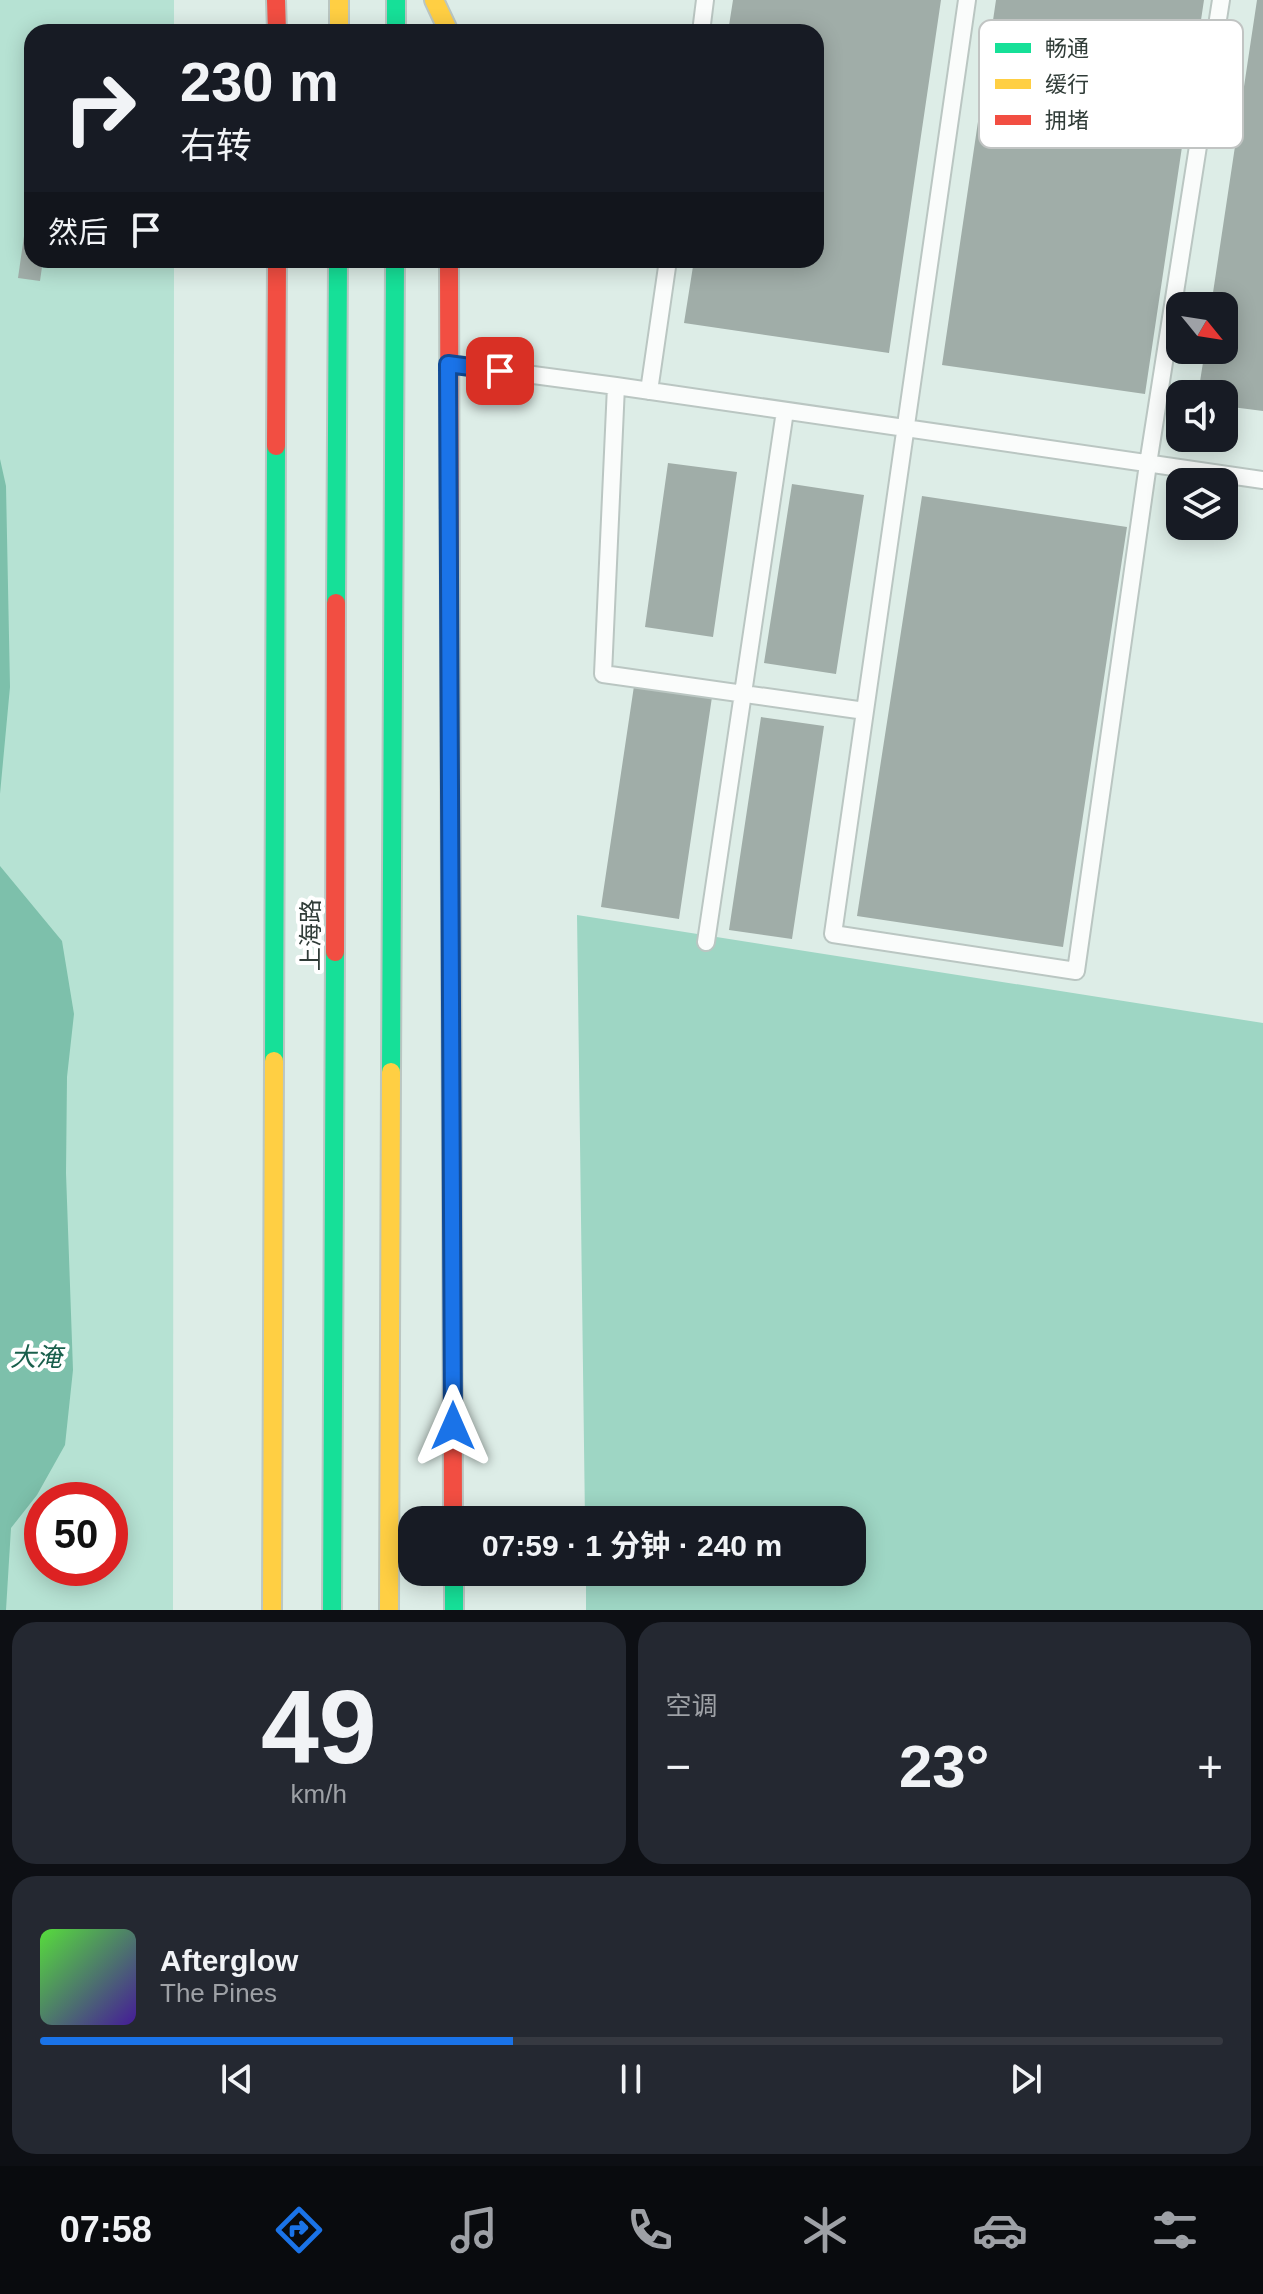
<!DOCTYPE html>
<html lang="zh">
<head>
<meta charset="utf-8">
<style>
  body { margin:0; font-family:Helvetica,"Noto Sans SC",sans-serif; background:#242831; color:#f1f3f6; height:100vh; display:flex; flex-direction:column; font-size:30px; white-space:nowrap }
  * { box-sizing:border-box; margin:0 }
  p { font-size:26px; color:#9ea1a6 }
  .icon { flex:none; width:44px; height:44px; fill:none; stroke:currentColor; stroke-width:2; stroke-linecap:round; stroke-linejoin:round }
  .map { position:relative; height:1610px; overflow:hidden }
  .details { display:flex; flex-direction:column; gap:12px; padding:12px; background:#0d0f14; flex:1 }
  .details>* { flex:none }
  .top-card { position:absolute; left:24px; top:24px; width:800px; height:244px; border-radius:24px; box-shadow:0 4px 20px #0003; background:#171b24; color:#f1f3f6; overflow:hidden }
  .needle { width:52px; rotate:120deg }
  .fabs { position:absolute; left:1166px; top:292px; display:grid; gap:16px }
  .fabs a { display:grid; place-items:center; width:72px; height:72px; border-radius:16px; background:#171b24; box-shadow:0 4px 20px #0003; font-size:40px }
  .speed { position:absolute; left:24px; top:1482px; display:flex; gap:16px; font-size:40px; font-weight:700; text-align:center }
  .speed>* { display:grid; place-content:center; width:104px; height:104px; border-radius:50%; background:#171b24; box-shadow:0 4px 20px #0003; line-height:1 }
  .speed .limit { border:12px solid #d22; background:#fff; color:#111 }
  .pin { position:absolute; display:grid; place-items:center; width:68px; height:68px; color:#fff; margin:-34px; border-radius:16px; box-shadow:0 4px 12px #0006 }
  .me { position:absolute; width:88px; margin:-44px; rotate:0deg; stroke-linejoin:round; filter:drop-shadow(0 0 6px #0008) }
  .turn { display:flex; align-items:center; gap:28px; height:168px; padding:0 24px; font-size:36px }
  .turn .icon { width:104px; height:104px; stroke-width:2.5 }
  .turn b { display:block; font-size:56px; line-height:68px }
  .then { display:flex; align-items:center; height:76px; padding:0 24px; background:#0003; gap:16px; font-size:30px }
  .big { font-size:60px; font-weight:700; line-height:1.1 }
  .details .tile { flex:1; display:flex; flex-direction:column; justify-content:center; gap:12px; min-width:0; padding:0 28px; border-radius:24px; background:#242831 }
  .details .dial { align-items:center; gap:0 }
  .dial b { font-size:104px; line-height:1 }
  .song { display:flex; align-items:center; gap:24px }
  .cover { width:96px; height:96px; border-radius:12px; background:linear-gradient(135deg,hsl(110 70% 55%),hsl(260 70% 35%)) }
  .played { height:8px; border-radius:4px; background:linear-gradient(90deg,#1a73e8 40%,#363941 40%) }
  .keys { display:flex; justify-content:space-around; direction:ltr }
  .heat { display:flex; justify-content:space-between; align-items:center; font-size:44px; direction:ltr }
  .details .tiles { flex:1; display:grid; gap:12px; grid-template-columns:1fr 1fr }
  .tile:last-child { grid-column:span 2 }
  .trip { position:absolute; left:398px; top:1506px; width:468px; height:80px; border-radius:24px; background:#171b24; box-shadow:0 4px 20px #0003; font-weight:700; line-height:80px; text-align:center }
  .tabs { display:flex; height:128px; justify-content:space-around; align-items:center; background:#090b0e; color:#9ea1a6 }
  .tabs .icon { width:56px; height:56px }
  .tabs .on { color:#1a73e8 }
  .tabs b { font-size:36px; color:#f1f3f6 }
  .map>svg:first-child { display:block }
  .green { fill:#b6e2d3; fill-rule:evenodd }
  .forest { fill:#9ed6c4 }
  .water { fill:#7dc0ab }
  .building { fill:#a0ada8 }
  .lines { fill:none; stroke-linecap:round; stroke-linejoin:round }
  .lane-casing { stroke:#bac6c2; stroke-width:20 }
  .fast-casing { stroke:#bac6c2; stroke-width:22 }
  .slow-casing { stroke:#bac6c2; stroke-width:22 }
  .jam-casing { stroke:#bac6c2; stroke-width:22 }
  .lane { stroke:#fafcfb; stroke-width:16 }
  .fast { stroke:#16e098; stroke-width:18 }
  .slow { stroke:#ffcf43; stroke-width:18 }
  .jam { stroke:#f24e42; stroke-width:18 }
  .route-casing { stroke:#114b97; stroke-width:20 }
  .route { stroke:#1a73e8; stroke-width:14 }
  .labels { text-anchor:middle; stroke-width:8; stroke-linejoin:round; paint-order:stroke }
  .street-label { font-size:24px; fill:#303c38; stroke:#fff }
  .water-label { font-size:26px; font-style:italic; fill:#195f4c; stroke:#fff }
  .key { fill:#fff; stroke:#c1c4c3; stroke-width:2 }
  .key-label { font-size:22px; fill:#303c38 }
</style>
</head>
<body>
<div class="map">
<svg width="1263" height="1610" viewBox="0 0 1263 1610">
  <rect width="100%" height="100%" fill="#ddede7"/>
  <path class="green" d="M0 0H174V32H32V260H174L173 1610H0ZM42 1500H110V1568H42Z"/>
  <path class="forest" d="M577 915 1263 1023V1610H586V1572H852V1520H585Z"/>
  <path class="water" d="M0 459 6 486 10 687 0 794Z
    M0 866 62 941 74 1014 67 1077 66 1173 73 1370 65 1445 37 1495 11 1528 6 1610H0Z"/>
  <path class="building" d="M733 0H941L889 353 684 323 694 260H816V32H728Z
    M996 0H1204L1145 394 942 365Z
    M1257 0H1263V411L1224 406V394H1198L1205 350H1224V306H1211Z
    M24 236 32 237V260H43L40 281 18 278Z
    M668 463 737 472 713 637 645 627Z
    M792 484 864 495 836 674 764 663Z
    M922 496 1127 527 1063 947 857 916Z
    M634 686 712 697 679 919 601 907Z
    M761 717 824 726 792 939 729 930Z"/>
  <g class="lines">
    <g class="lane-casing">
      <path id="lane" d="M967 0 833 934 1076 971 1148 464 1221 0
        M701 32 705 0
        M450 364 616 386 1263 480
        M616 386 603 674 865 711
        M649 391 668 260
        M706 942 785 411"/>
    </g>
    <g class="fast-casing">
      <path id="fast" d="M396 0V32
        M336 603 338 260
        M274 1061 276 446
        M391 1072 395 260
        M454 1572V1610
        M332 1610 335 952"/>
    </g>
    <g class="slow-casing">
      <path id="slow" d="M339 0V32
        M434 0 449 32
        M450 641 452 1158
        M272 1610 274 1061
        M389 1610 391 1072"/>
    </g>
    <g class="jam-casing">
      <path id="jam" d="M276 0 277 32
        M449 260 450 641
        M276 446 277 260
        M335 952 336 603
        M452 1158 453 1520"/>
    </g>
    <use href="#lane" class="lane"/>
    <use href="#fast" class="fast"/>
    <use href="#slow" class="slow"/>
    <use href="#jam" class="jam"/>
  </g>
  <g class="lines">
    <g class="route-casing">
      <path id="route" d="M453 1426 448 364 500 371"/>
    </g>
    <use href="#route" class="route"/>
  </g>
  <g class="labels">
    <g class="street-label">
      <text transform="translate(311 935) rotate(-90)" y="8">上海路</text>
    </g>
    <g class="water-label">
      <text x="36" y="1366">大淹</text>
    </g>
  </g>
  <rect x="979" y="20" width="264" height="128" rx="12" class="key"/>
  <rect x="995" y="43" width="36" height="10" fill="#16e098"/>
  <rect x="995" y="79" width="36" height="10" fill="#ffcf43"/>
  <rect x="995" y="115" width="36" height="10" fill="#f24e42"/>
  <g class="key-label">
    <text x="1045" y="56">畅通</text>
    <text x="1045" y="92">缓行</text>
    <text x="1045" y="128">拥堵</text>
  </g>
</svg>
<div class="fabs">
<a><svg class="needle" viewBox="-14 -14 28 28"><path d="M0-13l5 13h-10z" fill="#e53935"/><path d="M0 13l5-13h-10z" fill="#9ea1a6"/></svg></a>
<a><svg class="icon" aria-label="sound" viewBox="0 0 24 24"><path d="M4 9h4l5-4v14l-5-4H4zM17 9q2 3 0 6"/></svg></a>
<a><svg class="icon" aria-label="layers" viewBox="0 0 24 24"><path d="M12 4l9 5-9 5-9-5zM3 14l9 5 9-5"/></svg></a>
</div>
<div class="speed"><div class="limit">50</div></div>
<div class="pin" style="left:500px;top:371px;background:#d93025"><svg class="icon" aria-label="arrive" viewBox="0 0 24 24"><path d="M6 21V4h12l-3 4 3 4H6"/></svg></div>
<svg class="me" style="left:453px;top:1426px" viewBox="-20 -20 40 40"><path d="M0-17L14 15 0 8-14 15z" fill="#1a73e8" stroke="#fff" stroke-width="4"/></svg>
<div class="trip">07:59 · 1 分钟 · 240 m</div>
<div class="top-card">
<div class="turn"><svg class="icon" aria-label="right" viewBox="0 0 24 24"><path d="M7 20v-9h11M14 6l5 5-5 5"/></svg><div><b>230 m</b>右转</div></div>
<div class="then">然后<svg class="icon" aria-label="arrive" viewBox="0 0 24 24"><path d="M6 21V4h12l-3 4 3 4H6"/></svg></div>
</div>
</div>
<section class="details">
<div class="tiles">
<div class="tile dial"><b>49</b><p>km/h</p></div>
<div class="tile"><p>空调</p>
<div class="heat"><a>−</a><b class="big">23°</b><a>+</a></div>
</div>
<div class="tile">
<div class="song"><i class="cover"></i><div><b>Afterglow</b><p>The Pines</p></div></div>
<div class="played"></div>
<div class="keys"><svg class="icon" aria-label="previous" viewBox="0 0 24 24"><path d="M18 5L8 12l10 7zM5 5v14"/></svg><svg class="icon" aria-label="pause" viewBox="0 0 24 24"><path d="M8 5v14M16 5v14"/></svg><svg class="icon" aria-label="next" viewBox="0 0 24 24"><path d="M6 5l10 7-10 7zM19 5v14"/></svg></div>
</div>
</div>
</section>
<nav class="tabs">
<b>07:58</b>
<svg class="icon on" aria-label="directions" viewBox="0 0 24 24"><path d="M12 3l9 9-9 9-9-9zM9 14v-3h6M13 9l2 2-2 2"/></svg>
<svg class="icon" aria-label="music" viewBox="0 0 24 24"><path d="M9 18V5l10-2v13"/><circle cx="6" cy="18" r="3"/><circle cx="16" cy="16" r="3"/></svg>
<svg class="icon" aria-label="phone" viewBox="0 0 24 24"><path d="M5 4h4l2 5-3 2q2 4 5 5l2-3 5 2v4C11 20 4 13 5 4z"/></svg>
<svg class="icon" aria-label="climate" viewBox="0 0 24 24"><path d="M12 3v18M4 7l16 10M4 17L20 7"/></svg>
<svg class="icon" aria-label="car" viewBox="0 0 24 24"><path d="M5 17H2v-5l4-1 3-4h7l3 4 3 1v5h-3M9 17h6M6 11h13"/><circle cx="7" cy="17" r="2"/><circle cx="17" cy="17" r="2"/></svg>
<svg class="icon" aria-label="filters" viewBox="0 0 24 24"><path d="M4 7h16M4 17h16"/><circle cx="9" cy="7" r="2"/><circle cx="15" cy="17" r="2"/></svg>
</nav>
</body>
</html>
